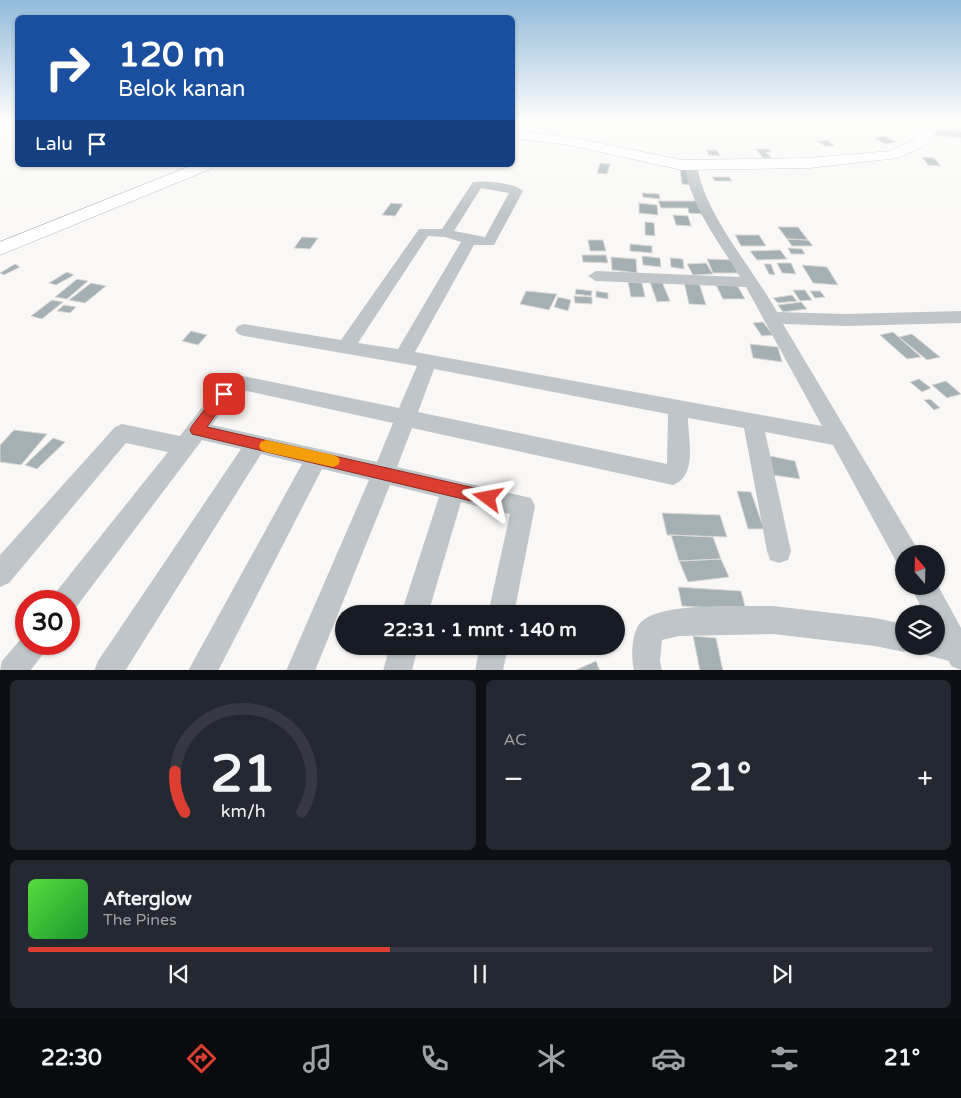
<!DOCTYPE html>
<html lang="id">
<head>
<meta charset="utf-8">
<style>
  body { margin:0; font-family:"Varela Round",sans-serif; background:#242831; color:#f1f3f6; height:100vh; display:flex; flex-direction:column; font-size:19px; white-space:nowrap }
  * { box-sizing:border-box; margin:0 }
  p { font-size:16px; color:#9ea1a6 }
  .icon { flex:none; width:28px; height:28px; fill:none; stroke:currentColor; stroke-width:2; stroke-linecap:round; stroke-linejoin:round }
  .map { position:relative; height:670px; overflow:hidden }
  .panel { display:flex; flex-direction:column; gap:10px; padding:10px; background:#0d0f14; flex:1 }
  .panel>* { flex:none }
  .hud { position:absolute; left:15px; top:15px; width:500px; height:152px; border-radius:8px; box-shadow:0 1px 4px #0004; background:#1a4fa0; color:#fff; overflow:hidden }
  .needle { width:32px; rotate:340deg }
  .tools { position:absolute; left:895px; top:545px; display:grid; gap:10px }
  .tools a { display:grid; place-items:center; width:50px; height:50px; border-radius:50%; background:#171b24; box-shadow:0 1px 4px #0004; font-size:25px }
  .speed { position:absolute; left:15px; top:590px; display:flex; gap:10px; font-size:25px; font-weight:700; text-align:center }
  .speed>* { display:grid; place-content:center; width:65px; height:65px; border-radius:50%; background:#171b24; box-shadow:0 1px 4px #0004; line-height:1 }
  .speed .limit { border:8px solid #d22; background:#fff; color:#111 }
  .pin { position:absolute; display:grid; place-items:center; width:42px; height:42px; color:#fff; margin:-21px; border-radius:10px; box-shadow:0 2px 8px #0006 }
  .me { position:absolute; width:55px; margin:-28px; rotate:283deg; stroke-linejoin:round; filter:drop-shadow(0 0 4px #0008) }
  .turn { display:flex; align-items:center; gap:18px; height:105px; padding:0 20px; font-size:22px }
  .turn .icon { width:65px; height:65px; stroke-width:2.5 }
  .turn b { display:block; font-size:35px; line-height:42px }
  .then { display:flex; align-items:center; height:48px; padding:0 20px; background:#0003; gap:10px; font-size:19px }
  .big { font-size:38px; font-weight:800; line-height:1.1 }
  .panel .widget { flex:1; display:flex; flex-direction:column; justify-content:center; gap:8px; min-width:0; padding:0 18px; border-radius:8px; background:#242831 }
  .panel .dial { align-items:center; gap:0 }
  .dial svg { height:130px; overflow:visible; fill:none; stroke:#363941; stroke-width:7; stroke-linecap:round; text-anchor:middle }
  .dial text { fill:#f1f3f6; stroke:none }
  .song { display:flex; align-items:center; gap:15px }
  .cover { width:60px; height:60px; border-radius:8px; background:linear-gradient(135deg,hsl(110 70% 55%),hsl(130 70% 35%)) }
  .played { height:5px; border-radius:2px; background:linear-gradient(90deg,#dd3e32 40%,#363941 40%) }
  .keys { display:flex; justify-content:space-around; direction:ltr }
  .heat { display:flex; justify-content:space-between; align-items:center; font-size:28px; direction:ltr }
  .panel .tiles { flex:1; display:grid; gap:10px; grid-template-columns:1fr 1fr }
  .widget:last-child { grid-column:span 2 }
  .trip { position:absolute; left:335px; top:605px; width:290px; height:50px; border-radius:25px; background:#171b24; box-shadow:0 1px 4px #0004; font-weight:800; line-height:50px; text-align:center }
  .tab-bar { display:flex; height:80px; justify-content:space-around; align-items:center; background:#090b0e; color:#9ea1a6 }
  .tab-bar .icon { width:35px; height:35px }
  .tab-bar .on { color:#dd3e32 }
  .tab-bar b { font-size:22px; color:#f1f3f6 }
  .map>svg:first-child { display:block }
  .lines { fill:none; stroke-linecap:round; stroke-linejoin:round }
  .river { fill:#b5c5c6; fill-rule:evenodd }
  .building { fill:#a4b0b3; stroke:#dadad8 }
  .secondary-casing { stroke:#b0b8bb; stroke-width:1 }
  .street { fill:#bfc5c8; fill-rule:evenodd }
  .secondary { fill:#fff; fill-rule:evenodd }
  .route { fill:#dd3e32; stroke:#902820 }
  .slow { fill:#f59e0b }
</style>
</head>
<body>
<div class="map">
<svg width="961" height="671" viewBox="0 0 961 671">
  <rect width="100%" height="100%" fill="#f9f8f6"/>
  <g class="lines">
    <path class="river" d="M0 120H10L0 126Z"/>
  </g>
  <path class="building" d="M885 136 897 142 885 144 874 138Z
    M827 140 835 146H825L817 141Z
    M756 149H769L771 152H766L771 158H763Z
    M706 150H717L720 156 709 155Z
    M922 157 934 158 941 166 928 165Z
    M600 163 610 164 607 174 597 173Z
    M680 169H689L692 185 682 184Z
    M712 177H729L732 181H715Z
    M642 193 659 194 660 199 643 197Z
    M658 201H699L705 214 689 213 688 208H661Z
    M391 203 403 204 395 216 382 215Z
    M639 203 657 205 658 215 639 213Z
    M673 215 688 216 691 226 676 225Z
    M645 222 654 223 655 236 645 235Z
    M778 227H798L808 240 787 239Z
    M735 235H759L766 246H741Z
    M302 237 318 238 310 249 294 248Z
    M787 239 808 240 813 246H792Z
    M588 240H603L606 251H590Z
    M630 244 652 246V253L630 251Z
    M788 248 802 249 805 254H791Z
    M780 250 787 259 757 260 750 251Z
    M582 255H606L608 263 583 262Z
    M642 256 660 258 661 267 643 265Z
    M611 257 636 259 637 273 612 270Z
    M670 258 683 259 684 269 671 267Z
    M707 259 733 260 740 273H713Z
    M706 263 713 274 693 275 687 264Z
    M777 263H791L796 274 782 273Z
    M15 264 20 267 4 275 0 273Z
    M764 264H771L775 275 769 274Z
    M802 265 827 267 838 285 813 283Z
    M67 272 74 275 56 285 49 283Z
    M77 279 88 281 67 299 55 297Z
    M628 282 642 283 645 297H631Z
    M650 282H662L670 301 657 302Z
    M684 282 699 283 706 305 689 304Z
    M91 283 106 286 85 303 69 300Z
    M716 285H737L745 299H723Z
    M576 289 592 291 591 296 575 294Z
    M793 290H805L812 300 800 301Z
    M526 291 557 294 549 310 520 304Z
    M596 291 608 293V299L596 297Z
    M810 291H820L825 297 815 298Z
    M792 295 797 301 778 303 773 298Z
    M574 296 592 297V304L575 303Z
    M558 297 571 300 568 311 554 307Z
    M52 300 63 302 42 319 31 316Z
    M801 302 807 309 783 312 778 305Z
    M64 305 76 307 70 313 57 311Z
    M763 322 773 335 762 336 753 323Z
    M191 331 207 335 198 345 182 341Z
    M893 332 921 357 907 359 880 335Z
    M912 334 940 357 927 360 899 337Z
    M750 344 778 347 782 362 753 358Z
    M919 379 931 388 922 392 910 382Z
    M946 381 961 394 947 398 932 385Z
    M930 399 940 408 934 410 924 400Z
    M14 430 47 434 21 465 0 462V445Z
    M53 438 65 442 37 469 25 465Z
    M770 456 795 461 800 479 773 475Z
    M737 491 751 492 764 529H748Z
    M662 513 720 515 727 537 667 535Z
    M671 535 713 537 721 559 679 561Z
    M721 559 729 577 688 582 679 561Z
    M678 587 741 591 746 610 682 606Z
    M693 636 716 638 723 671H700Z
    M596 661 600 671H574Z"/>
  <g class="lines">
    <g class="secondary-casing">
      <path id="secondary" d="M931 120H945L932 138 922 147 898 158 809 168 682 170 569 145 512 138V130L569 137 682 160 809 158 890 151 912 141Z
        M193 165H215L213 168 0 255V242Z"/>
    </g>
    <path class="street" d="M930 129 961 132V138L926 134 925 132Z
      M691 161 697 165C704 214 752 267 777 312L845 314 961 311V323L845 326 783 324 915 545 918 554H904V565L897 563 833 445 765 432 791 551 788 560 779 563 770 560 767 551 744 428 688 418C688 439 698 476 673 485L412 428 397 467 531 498 535 506 514 614H488L510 514 461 502 428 614H401L439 497 390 485 315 671H286L369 480 322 469 218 671H188L302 464 261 454 125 671H94L98 661 241 449 202 440 74 610 69 613V601H52L56 592 168 452 126 443 9 583 0 587V555L115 427 122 424 180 436 226 376 233 374 399 408 417 366 244 336 238 334 235 330 238 326 244 324 341 340 419 229H442L473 182C483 180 516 183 523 191L494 245H474L415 352 822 426 746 287 596 281 588 276 596 271 740 277C719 241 690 207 685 165ZM481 188 509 193 485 237 454 231ZM428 236 445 237 461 242 398 349 358 343ZM434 369 668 414 667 464 418 412ZM238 389 393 423 377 462 212 425Z
      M936 582 961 628V670L951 666 949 661 926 655 923 646H936V614H924L911 586H936Z
      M773 606 875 618 904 624V646H914L904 652 875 646 773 634 679 636 662 640 660 661 662 671H634C631 658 631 632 641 622 663 601 742 607 773 606Z
      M26 633V644H47L43 654 30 671H0L2 661Z
      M390 646H418L412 671H383Z
      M480 646H508L503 671H475Z"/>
    <use href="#secondary" class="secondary"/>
  </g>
  <linearGradient id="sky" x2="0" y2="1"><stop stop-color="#93bbda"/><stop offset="0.56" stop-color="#fcfcfb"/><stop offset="1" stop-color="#fcfcfb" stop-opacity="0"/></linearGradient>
  <rect width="961" height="214" fill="url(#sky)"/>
  <path class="route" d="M224 389 230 394 207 427 488 491 494 493 496 498 494 503 488 505 192 434 190 430 192 426 219 390Z"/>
  <path class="slow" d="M266 440 333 455 338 457 340 461 338 465 333 467 266 452 261 450 259 446 261 442Z"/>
</svg>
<div class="tools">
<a><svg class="needle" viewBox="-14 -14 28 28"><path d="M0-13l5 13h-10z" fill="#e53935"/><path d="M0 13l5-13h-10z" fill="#9ea1a6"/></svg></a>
<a><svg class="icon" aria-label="layers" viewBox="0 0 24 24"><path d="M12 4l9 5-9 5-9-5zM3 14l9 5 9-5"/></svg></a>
</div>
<div class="speed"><div class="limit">30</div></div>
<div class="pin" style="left:224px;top:394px;background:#d93025"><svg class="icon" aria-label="arrive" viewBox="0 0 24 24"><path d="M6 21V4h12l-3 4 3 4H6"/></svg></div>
<svg class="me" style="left:488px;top:498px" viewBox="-20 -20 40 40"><path d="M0-17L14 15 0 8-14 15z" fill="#dd3e32" stroke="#fff" stroke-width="4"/></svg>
<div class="trip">22:31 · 1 mnt · 140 m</div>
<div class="hud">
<div class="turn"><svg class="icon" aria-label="right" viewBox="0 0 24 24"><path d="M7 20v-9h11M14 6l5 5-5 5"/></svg><div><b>120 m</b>Belok kanan</div></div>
<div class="then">Lalu<svg class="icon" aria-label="arrive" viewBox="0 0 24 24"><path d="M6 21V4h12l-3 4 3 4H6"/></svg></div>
</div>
</div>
<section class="panel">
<div class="tiles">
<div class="widget dial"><svg viewBox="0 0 100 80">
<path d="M14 69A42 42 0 1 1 86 69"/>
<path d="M14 69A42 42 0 0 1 8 44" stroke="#dd3e32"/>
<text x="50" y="56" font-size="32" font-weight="700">21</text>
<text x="50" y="72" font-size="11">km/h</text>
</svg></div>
<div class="widget"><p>AC</p>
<div class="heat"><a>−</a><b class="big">21°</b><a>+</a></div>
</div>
<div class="widget">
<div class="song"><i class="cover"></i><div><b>Afterglow</b><p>The Pines</p></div></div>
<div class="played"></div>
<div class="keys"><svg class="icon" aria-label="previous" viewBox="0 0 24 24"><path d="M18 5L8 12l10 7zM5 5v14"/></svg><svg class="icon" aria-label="pause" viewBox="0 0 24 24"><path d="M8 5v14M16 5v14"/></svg><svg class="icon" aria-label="next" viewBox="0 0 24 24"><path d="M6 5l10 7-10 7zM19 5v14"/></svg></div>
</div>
</div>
</section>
<nav class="tab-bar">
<b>22:30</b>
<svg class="icon on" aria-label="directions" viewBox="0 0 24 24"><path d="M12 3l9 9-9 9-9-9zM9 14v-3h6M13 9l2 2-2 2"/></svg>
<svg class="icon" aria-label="music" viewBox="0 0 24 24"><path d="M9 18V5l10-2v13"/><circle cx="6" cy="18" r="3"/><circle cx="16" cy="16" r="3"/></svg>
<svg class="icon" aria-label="phone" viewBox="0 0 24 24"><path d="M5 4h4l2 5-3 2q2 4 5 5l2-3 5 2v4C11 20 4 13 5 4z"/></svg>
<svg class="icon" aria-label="climate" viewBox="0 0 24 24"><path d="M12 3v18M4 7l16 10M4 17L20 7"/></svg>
<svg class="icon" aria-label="car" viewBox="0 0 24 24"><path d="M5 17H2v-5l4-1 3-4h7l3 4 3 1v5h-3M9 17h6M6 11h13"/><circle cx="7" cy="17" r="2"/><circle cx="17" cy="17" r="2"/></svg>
<svg class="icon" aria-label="filters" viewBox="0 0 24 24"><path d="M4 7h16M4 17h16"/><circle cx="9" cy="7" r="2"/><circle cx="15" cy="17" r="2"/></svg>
<b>21°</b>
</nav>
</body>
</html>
